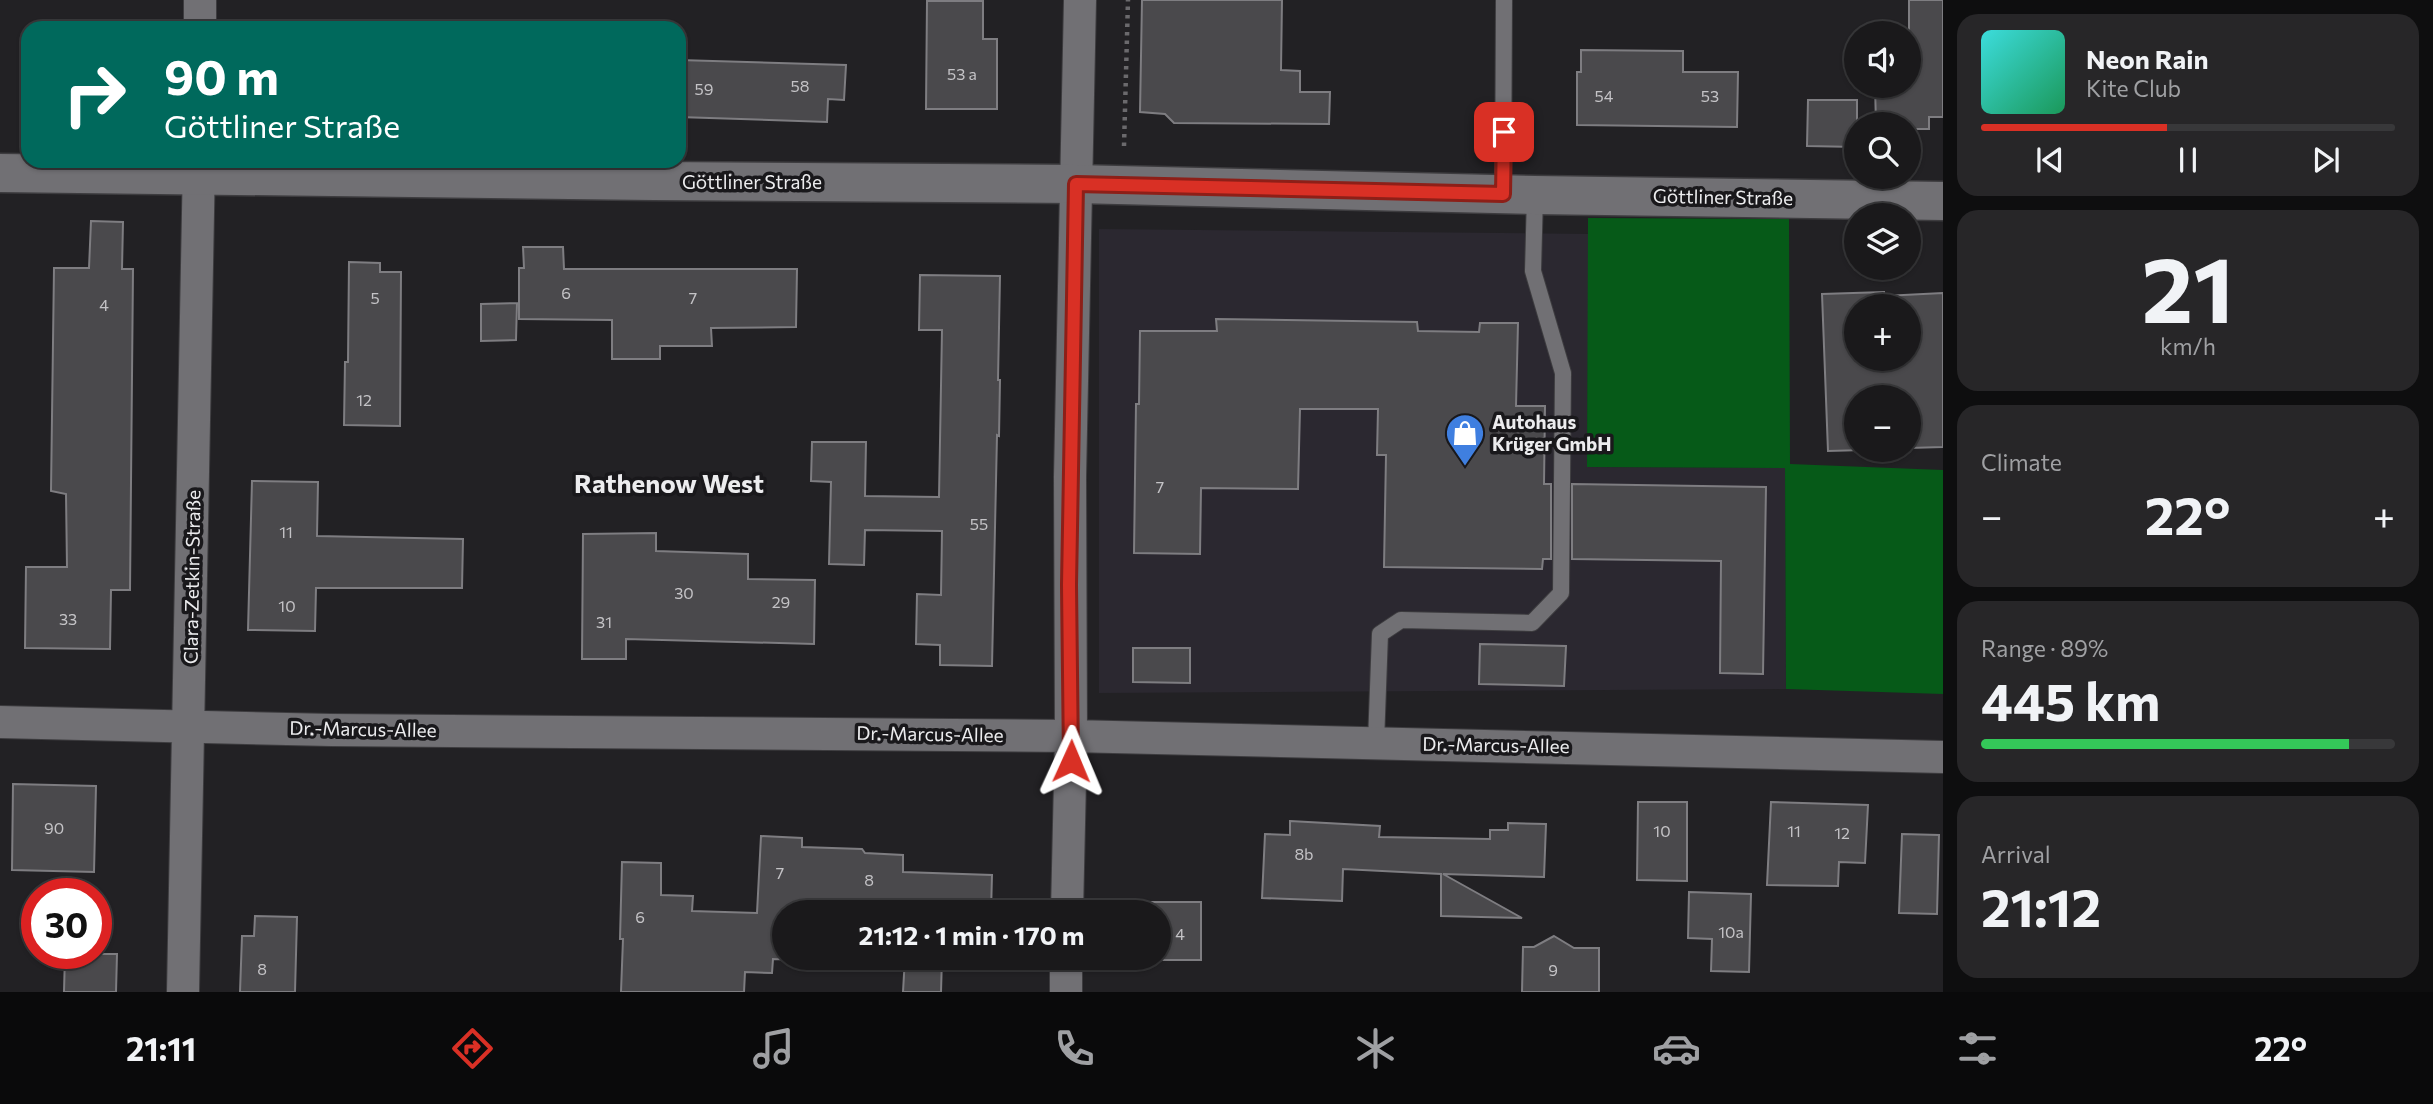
<!DOCTYPE html>
<html lang="en">
<head>
<meta charset="utf-8">
<style>
  body { margin:0; font-family:Commissioner,sans-serif; background:#272628; color:#f1f3f6; height:100vh; display:flex; flex-direction:column; font-size:26px; white-space:nowrap }
  * { box-sizing:border-box; margin:0 }
  p { font-size:23px; color:#9fa0a3 }
  .icon { flex:none; width:38px; height:38px; fill:none; stroke:currentColor; stroke-width:2; stroke-linecap:round; stroke-linejoin:round }
  .map { position:relative; flex:1; overflow:hidden }
  .details { display:flex; flex-direction:column; gap:14px; padding:14px; background:#0e0e0f; width:490px }
  .details>* { flex:none }
  .hud { position:absolute; left:21px; top:21px; width:665px; height:147px; border-radius:21px; box-shadow:0 2px 5px #0004,0 0 0 2px #38383a; background:#00695c; color:#fff; overflow:hidden }
  .fabs { position:absolute; left:1844px; top:21px; display:grid; gap:14px }
  .fabs a { display:grid; place-items:center; width:77px; height:77px; border-radius:50%; background:#1a191b; box-shadow:0 2px 5px #0004,0 0 0 2px #38383a; font-size:35px }
  .speed { position:absolute; left:21px; top:878px; display:flex; gap:14px; font-size:35px; font-weight:700; text-align:center }
  .speed>* { display:grid; place-content:center; width:91px; height:91px; border-radius:50%; background:#1a191b; box-shadow:0 2px 5px #0004,0 0 0 2px #38383a; line-height:1 }
  .speed .limit { border:10px solid #d22; background:#fff; color:#111 }
  .pin { position:absolute; display:grid; place-items:center; width:60px; height:60px; color:#fff; margin:-30px; border-radius:14px; box-shadow:0 4px 10px #0006 }
  .me { position:absolute; width:77px; margin:-38px; rotate:1deg; stroke-linejoin:round; filter:drop-shadow(0 0 5px #0008) }
  .turn { display:flex; align-items:center; gap:24px; height:147px; padding:0 28px; font-size:32px }
  .turn .icon { width:91px; height:91px; stroke-width:2.5 }
  .turn b { display:block; font-size:49px; line-height:60px }
  .big { font-size:52px; font-weight:700; line-height:1.1 }
  .details .card { flex:1; display:flex; flex-direction:column; justify-content:center; gap:10px; min-width:0; padding:0 24px; border-radius:21px; background:#272628 }
  .details .dial { align-items:center; gap:0 }
  .dial b { font-size:91px; line-height:1 }
  .song { display:flex; align-items:center; gap:21px }
  .cover { width:84px; height:84px; border-radius:10px; background:linear-gradient(135deg,hsl(180 70% 55%),hsl(150 70% 35%)) }
  .played { height:7px; border-radius:4px; background:linear-gradient(90deg,#d93025 45%,#38383a 45%) }
  .keys { display:flex; justify-content:space-around; direction:ltr }
  .heat { display:flex; justify-content:space-between; align-items:center; font-size:38px; direction:ltr }
  .charge { height:10px; border-radius:5px; background:linear-gradient(90deg,#34c759 89%,#38383a 0) }
  .trip { position:absolute; left:772px; top:900px; width:399px; height:70px; border-radius:35px; background:#1a191b; box-shadow:0 2px 5px #0004,0 0 0 2px #38383a; font-weight:700; line-height:70px; text-align:center }
  .dock { display:flex; height:112px; justify-content:space-around; align-items:center; background:#0a0a0b; color:#9fa0a3 }
  .dock .icon { width:49px; height:49px }
  .dock .selected { color:#d93025 }
  .dock b { font-size:32px; color:#f1f3f6 }
  main { display:flex; flex:1; min-height:0 }
  .map>svg:first-child { display:block }
  .built { fill:#2b2830 }
  .green { fill:#065a18 }
  .building { fill:#4a494c; stroke:#7e7d81; stroke-width:2; fill-rule:evenodd }
  .lines { fill:none; stroke-linecap:round; stroke-linejoin:round }
  .lane-casing { stroke:#3d3c3f; stroke-width:18 }
  .street-casing { stroke:#3d3c3f; stroke-width:34 }
  .secondary-casing { stroke:#3d3c3f; stroke-width:41 }
  .path { stroke:#6b6a6d; stroke-width:4.5; stroke-dasharray:3.5 5; stroke-linecap:butt }
  .lane { stroke:#717074; stroke-width:16 }
  .street { stroke:#717074; stroke-width:32 }
  .secondary { stroke:#717074; stroke-width:38 }
  .route-casing { stroke:#8d1f18; stroke-width:18 }
  .route { stroke:#d93025; stroke-width:12 }
  .labels { text-anchor:middle; stroke-width:7; stroke-linejoin:round; paint-order:stroke }
  .number-label { font-size:16px; fill:#c4c3c6 }
  .street-label { font-size:19px; fill:#ececee; stroke:#19181b }
  .poi-label { font-size:19px; font-weight:bold; fill:#ececee; stroke:#19181b; text-anchor:start }
  .district-label { font-size:26px; font-weight:bold; fill:#ececee; stroke:#19181b }
</style>
</head>
<body>
<main>
<div class="map">
<svg width="1943" height="992" viewBox="0 0 1943 992">
  <rect width="100%" height="100%" fill="#222124"/>
  <path class="built" d="M1099 229 1589 234 1587 467 1785 468 1786 689 1099 693Z"/>
  <path class="green" d="M1588 218 1789 219 1790 464 1943 470V694L1786 689 1785 468 1587 467Z"/>
  <path class="building" d="M1142 0H1282L1281 70 1300 71V92H1330L1329 124 1174 123 1165 114 1140 112Z
    M1909 0H1943V117H1929V129H1909V124H1876L1875 86H1909Z
    M927 1H983V39H997V109H926Z
    M1581 50 1683 51V72H1738L1737 127 1577 125V72H1581Z
    M679 60 846 65 844 100 828 99 827 122 679 117Z
    M1808 100H1857V147L1807 146Z
    M91 221 123 222 122 269H133L130 590H111L110 649 25 648 26 567H67L66 494 51 491 54 268H89Z
    M523 247H563L564 269H797L796 327 711 328 712 346H660V359H612V320L519 319V268H524Z
    M349 262 380 263V272H401L400 426 344 425 345 362H348Z
    M920 275 1000 276 998 380H1000L999 436 997 435 992 666 940 665V645L916 644 917 594 941 595 942 531 865 530 864 565 829 564 831 482 811 481 812 442H866L865 496 939 497 942 330H919Z
    M1884 292V296L1943 293V447L1909 448V397H1857V450H1864L1828 451 1822 294ZM1857 306H1909V359H1857Z
    M517 303 516 340 481 341V304Z
    M1216 319 1417 322 1418 331 1479 332 1480 323H1518L1516 406H1545L1544 484H1551V559H1543L1542 569 1384 567 1386 455H1377L1378 409H1300L1298 489 1201 488 1200 554 1134 553 1136 404H1139L1140 331H1217Z
    M252 481 318 482 317 536 463 539 462 588H316L315 631 248 630Z
    M1572 484 1766 487 1763 674 1720 673 1721 561 1572 559Z
    M656 533V551L748 554V579L815 580 814 644 626 639V659H582L583 534Z
    M1480 644 1566 646 1564 686 1479 684Z
    M1133 648H1190V683L1133 682Z
    M13 784 96 786 94 872 12 870Z
    M1638 802H1687V881L1637 880Z
    M1771 802 1868 805 1865 863 1839 862 1838 886 1767 885Z
    M1290 821 1380 826 1379 837 1490 839V830H1508V823L1546 824 1544 877 1443 874 1522 918 1441 916V874L1343 869 1342 901 1262 898 1265 834 1290 835Z
    M1902 834 1939 835 1937 914 1899 913Z
    M761 836 802 838V847L862 849 865 853 903 855V872L992 875 991 912H861V907L799 905V910H795V912H784V957H793V960L773 959 772 973 745 972 744 992H621L623 939H620L622 862 661 863V895L693 896 692 911 757 913Z
    M1689 892 1751 894 1749 972 1711 971 1712 939 1688 938Z
    M1145 902H1201V960H1145V957H1158V912H1145Z
    M255 916 297 917 295 992H240L242 936H254Z
    M1554 936 1574 948H1599V992H1522L1523 947H1534Z
    M65 954H117L116 992H64Z
    M905 957H942L941 992H903Z"/>
  <g class="lines">
    <g class="lane-casing">
      <path id="lane" d="M1503 194 1504 0
        M1376 742 1380 634 1401 620 1532 623 1561 593 1563 373 1533 271 1535 195"/>
    </g>
    <g class="street-casing">
      <path id="street" d="M200 28V0
        M0 722 331 730 1071 736 1943 757
        M1067 912 1071 736 1070 477 1080 0
        M183 992 199 161
        M1066 992V957"/>
    </g>
    <g class="secondary-casing">
      <path id="secondary" d="M0 173 653 181 1076 184 1535 195 1943 201"/>
    </g>
    <path class="path" d="M1124 146 1128 0"/>
    <use href="#lane" class="lane"/>
    <use href="#street" class="street"/>
    <use href="#secondary" class="secondary"/>
  </g>
  <g class="lines">
    <g class="route-casing">
      <path id="route" d="M1071 761 1069 585 1076 184 1503 194 1504 132"/>
    </g>
    <use href="#route" class="route"/>
  </g>
  <defs>
    <g id="shop-pin" transform="scale(2.0125)"><path d="M0 17L-7.5 6A9.5 9.5 0 1 1 7.5 6Z" fill="#3f7fe0" stroke="#19181b"/><path d="M-5-2.5h2.3a2.7 3.5 0 0 1 5.4 0H5L5.5 6h-11ZM-1.5-2.5h3a1.5 2.3 0 0 0-3 0Z" fill="#fff"/></g>
  </defs>
  <g fill-rule="evenodd">
    <use href="#shop-pin" x="1465" y="433"/>
  </g>
  <g class="labels">
    <g class="number-label">
      <text x="962" y="80">53 a</text>
      <text x="800" y="92">58</text>
      <text x="704" y="95">59</text>
      <text x="1604" y="102">54</text>
      <text x="1710" y="102">53</text>
      <text x="566" y="299">6</text>
      <text x="375" y="304">5</text>
      <text x="693" y="304">7</text>
      <text x="104" y="311">4</text>
      <text x="364" y="406">12</text>
      <text x="1160" y="493">7</text>
      <text x="979" y="530">55</text>
      <text x="286" y="538">11</text>
      <text x="684" y="599">30</text>
      <text x="781" y="608">29</text>
      <text x="287" y="612">10</text>
      <text x="68" y="625">33</text>
      <text x="604" y="628">31</text>
      <text x="54" y="834">90</text>
      <text x="1662" y="837">10</text>
      <text x="1794" y="837">11</text>
      <text x="1842" y="839">12</text>
      <text x="1304" y="860">8b</text>
      <text x="780" y="879">7</text>
      <text x="869" y="886">8</text>
      <text x="640" y="923">6</text>
      <text x="1731" y="938">10a</text>
      <text x="1180" y="940">4</text>
      <text x="262" y="975">8</text>
      <text x="1553" y="976">9</text>
    </g>
    <g class="street-label">
      <text x="752" y="189">Göttliner Straße</text>
      <text transform="translate(1723 197) rotate(1)" y="7">Göttliner Straße</text>
      <text transform="translate(192 577) rotate(-89)" y="7">Clara-Zetkin-Straße</text>
      <text transform="translate(363 729) rotate(1)" y="7">Dr.-Marcus-Allee</text>
      <text transform="translate(930 734) rotate(1)" y="7">Dr.-Marcus-Allee</text>
      <text transform="translate(1496 745) rotate(1)" y="7">Dr.-Marcus-Allee</text>
    </g>
    <g class="poi-label">
      <text x="1492" y="429">Autohaus<tspan x="1492" dy="22">Krüger GmbH</tspan></text>
    </g>
    <g class="district-label">
      <text x="669" y="493">Rathenow West</text>
    </g>
  </g>
</svg>
<div class="fabs">
<a><svg class="icon" aria-label="sound" viewBox="0 0 24 24"><path d="M4 9h4l5-4v14l-5-4H4zM17 9q2 3 0 6"/></svg></a>
<a><svg class="icon" aria-label="search" viewBox="0 0 24 24"><circle cx="10" cy="10" r="6"/><path d="M15 15l6 6"/></svg></a>
<a><svg class="icon" aria-label="layers" viewBox="0 0 24 24"><path d="M12 4l9 5-9 5-9-5zM3 14l9 5 9-5"/></svg></a>
<a>+</a>
<a>−</a>
</div>
<div class="speed"><div class="limit">30</div></div>
<div class="pin" style="left:1504px;top:132px;background:#d93025"><svg class="icon" aria-label="arrive" viewBox="0 0 24 24"><path d="M6 21V4h12l-3 4 3 4H6"/></svg></div>
<svg class="me" style="left:1071px;top:761px" viewBox="-20 -20 40 40"><path d="M0-17L14 15 0 8-14 15z" fill="#d93025" stroke="#fff" stroke-width="4"/></svg>
<div class="trip">21:12 · 1 min · 170 m</div>
<div class="hud">
<div class="turn"><svg class="icon" aria-label="right" viewBox="0 0 24 24"><path d="M7 20v-9h11M14 6l5 5-5 5"/></svg><div><b>90 m</b>Göttliner Straße</div></div>
</div>
</div>
<section class="details">
<div class="card">
<div class="song"><i class="cover"></i><div><b>Neon Rain</b><p>Kite Club</p></div></div>
<div class="played"></div>
<div class="keys"><svg class="icon" aria-label="previous" viewBox="0 0 24 24"><path d="M18 5L8 12l10 7zM5 5v14"/></svg><svg class="icon" aria-label="pause" viewBox="0 0 24 24"><path d="M8 5v14M16 5v14"/></svg><svg class="icon" aria-label="next" viewBox="0 0 24 24"><path d="M6 5l10 7-10 7zM19 5v14"/></svg></div>
</div>
<div class="card dial"><b>21</b><p>km/h</p></div>
<div class="card"><p>Climate</p>
<div class="heat"><a>−</a><b class="big">22°</b><a>+</a></div>
</div>
<div class="card"><p>Range · 89%</p><b class="big">445 km</b><div class="charge"></div></div>
<div class="card"><p>Arrival</p><b class="big">21:12</b></div>
</section>
</main>
<nav class="dock">
<b>21:11</b>
<svg class="icon selected" aria-label="directions" viewBox="0 0 24 24"><path d="M12 3l9 9-9 9-9-9zM9 14v-3h6M13 9l2 2-2 2"/></svg>
<svg class="icon" aria-label="music" viewBox="0 0 24 24"><path d="M9 18V5l10-2v13"/><circle cx="6" cy="18" r="3"/><circle cx="16" cy="16" r="3"/></svg>
<svg class="icon" aria-label="phone" viewBox="0 0 24 24"><path d="M5 4h4l2 5-3 2q2 4 5 5l2-3 5 2v4C11 20 4 13 5 4z"/></svg>
<svg class="icon" aria-label="climate" viewBox="0 0 24 24"><path d="M12 3v18M4 7l16 10M4 17L20 7"/></svg>
<svg class="icon" aria-label="car" viewBox="0 0 24 24"><path d="M5 17H2v-5l4-1 3-4h7l3 4 3 1v5h-3M9 17h6M6 11h13"/><circle cx="7" cy="17" r="2"/><circle cx="17" cy="17" r="2"/></svg>
<svg class="icon" aria-label="filters" viewBox="0 0 24 24"><path d="M4 7h16M4 17h16"/><circle cx="9" cy="7" r="2"/><circle cx="15" cy="17" r="2"/></svg>
<b>22°</b>
</nav>
</body>
</html>
